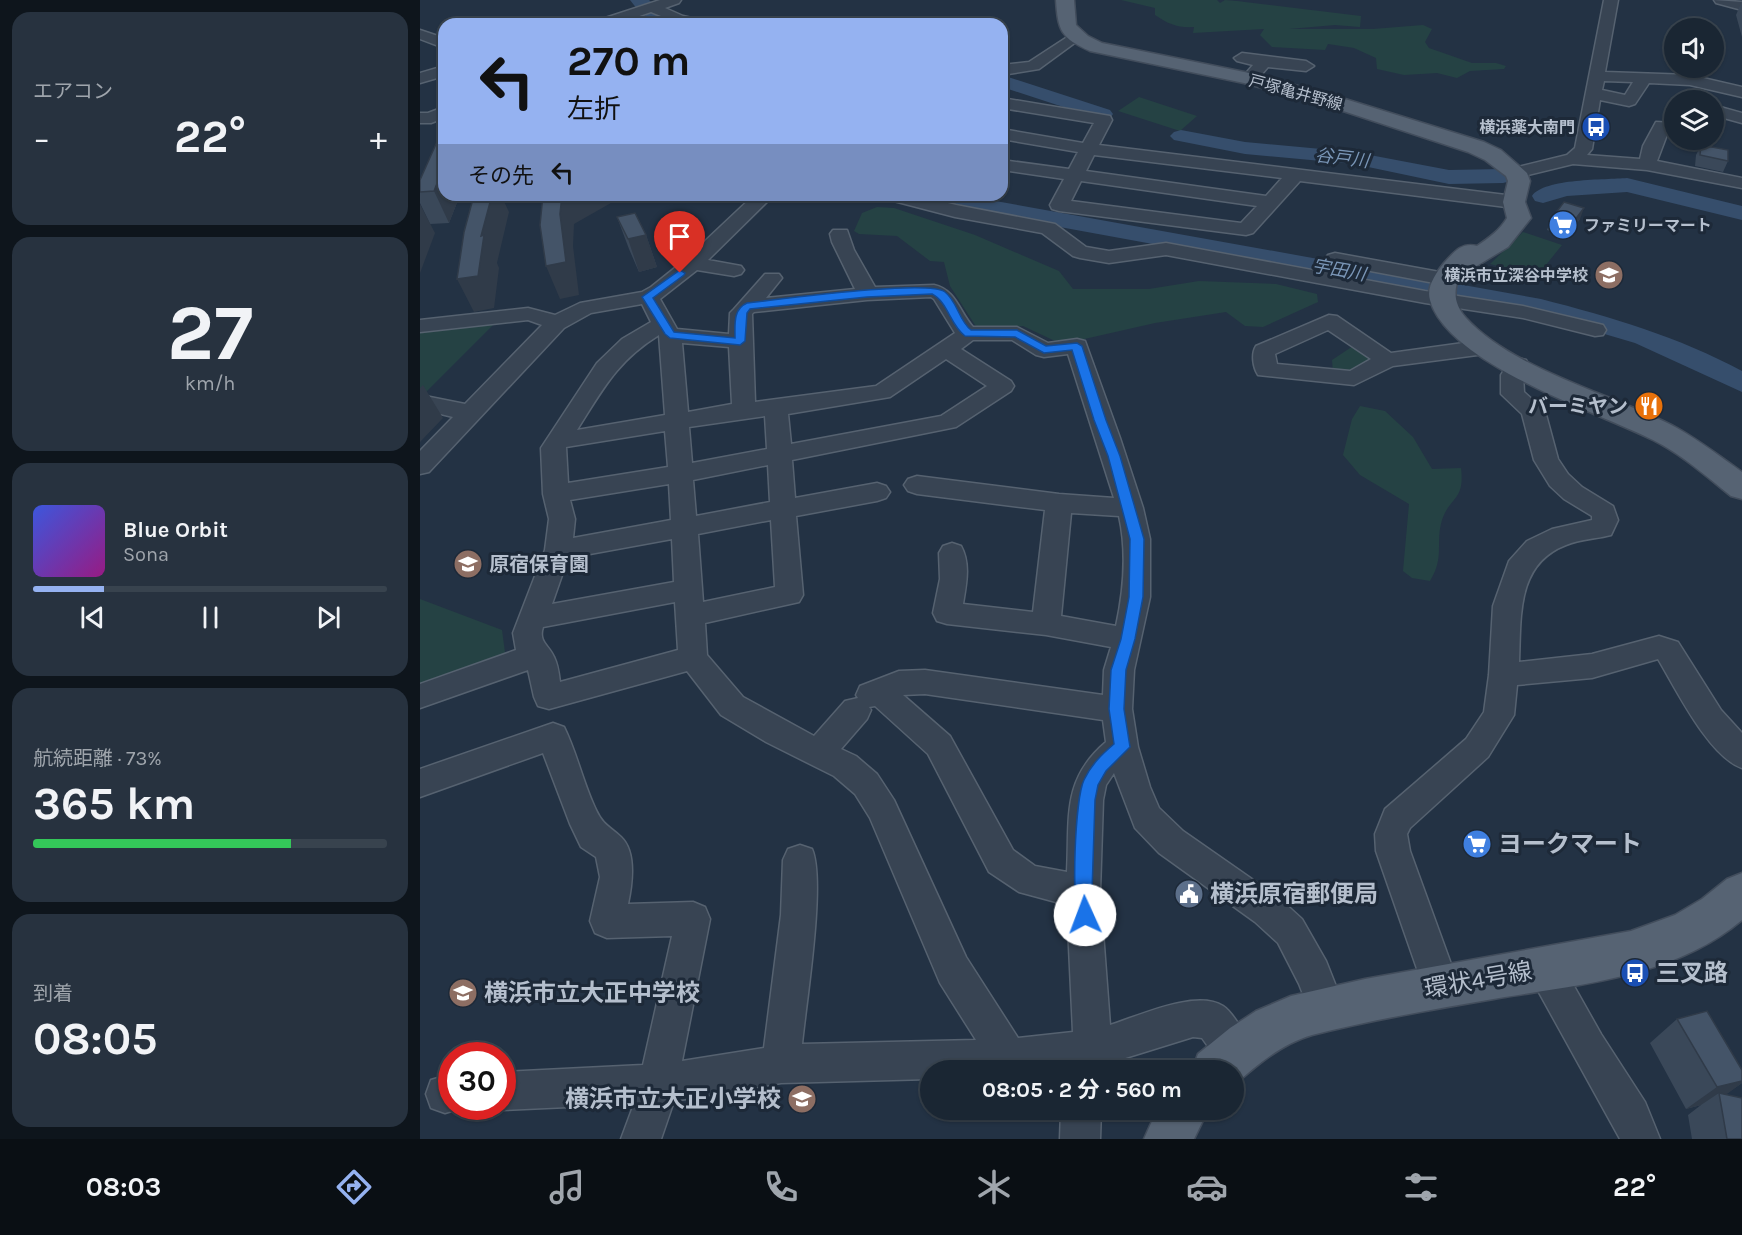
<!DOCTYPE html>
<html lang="ja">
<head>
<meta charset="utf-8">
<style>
  body { margin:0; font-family:Karla,"Noto Sans JP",sans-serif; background:#27323f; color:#f1f3f6; height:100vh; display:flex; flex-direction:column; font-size:22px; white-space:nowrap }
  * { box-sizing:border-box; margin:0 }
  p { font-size:20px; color:#9fa5ac }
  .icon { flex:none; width:33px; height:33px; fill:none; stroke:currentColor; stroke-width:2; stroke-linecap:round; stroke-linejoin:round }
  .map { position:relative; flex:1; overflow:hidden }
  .details { display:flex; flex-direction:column; gap:12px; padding:12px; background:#0e151c; width:420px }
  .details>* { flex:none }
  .top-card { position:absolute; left:18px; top:18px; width:570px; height:183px; border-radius:18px; box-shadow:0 2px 4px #0004,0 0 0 2px #38434e; background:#95b2f1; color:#111; overflow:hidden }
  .buttons { position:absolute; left:1244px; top:18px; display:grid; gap:12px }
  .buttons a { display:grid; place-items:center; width:60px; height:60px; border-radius:50%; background:#1a2633; box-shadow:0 2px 4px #0004,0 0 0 2px #38434e; font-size:30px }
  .speed { position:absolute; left:18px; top:1042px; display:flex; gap:12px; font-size:30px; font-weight:700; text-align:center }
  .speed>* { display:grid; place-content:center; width:78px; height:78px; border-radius:50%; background:#1a2633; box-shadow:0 2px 4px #0004,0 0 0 2px #38434e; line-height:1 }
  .speed .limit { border:9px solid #d22; background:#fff; color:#111 }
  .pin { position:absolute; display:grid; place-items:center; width:51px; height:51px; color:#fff; margin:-62px -26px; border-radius:50% 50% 50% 0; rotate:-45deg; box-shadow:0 0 6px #0007 }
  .pin .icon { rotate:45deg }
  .me { position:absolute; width:66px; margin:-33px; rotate:358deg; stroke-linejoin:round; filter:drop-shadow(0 0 4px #0008) }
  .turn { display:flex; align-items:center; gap:21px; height:126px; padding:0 30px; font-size:27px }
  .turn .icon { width:78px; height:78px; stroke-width:2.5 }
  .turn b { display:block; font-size:42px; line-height:51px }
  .then { display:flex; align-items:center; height:57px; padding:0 30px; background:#0003; gap:12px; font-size:22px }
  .big { font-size:45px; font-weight:700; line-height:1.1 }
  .details .tile { flex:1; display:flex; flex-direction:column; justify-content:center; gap:9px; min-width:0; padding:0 21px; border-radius:18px; background:#27323f }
  .details .dial { align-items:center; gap:0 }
  .dial b { font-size:78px; line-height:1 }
  .song { display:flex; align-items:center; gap:18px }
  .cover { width:72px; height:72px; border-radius:9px; background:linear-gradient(135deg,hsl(230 70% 55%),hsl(310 70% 35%)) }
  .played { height:6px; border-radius:3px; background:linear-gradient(90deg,#95b2f1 20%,#38434e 20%) }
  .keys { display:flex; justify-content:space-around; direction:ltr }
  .heat { display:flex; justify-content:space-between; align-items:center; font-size:33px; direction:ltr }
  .charge { height:9px; border-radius:4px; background:linear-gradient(90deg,#34c759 73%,#38434e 0) }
  .trip { position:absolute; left:500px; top:1060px; width:324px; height:60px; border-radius:30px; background:#1a2633; box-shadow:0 2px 4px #0004,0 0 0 2px #38434e; font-weight:700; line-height:60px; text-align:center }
  .tab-bar { display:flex; height:96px; justify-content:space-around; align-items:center; background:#0a0f14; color:#9fa5ac }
  .tab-bar .icon { width:42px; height:42px }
  .tab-bar .on { color:#95b2f1 }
  .tab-bar b { font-size:27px; color:#f1f3f6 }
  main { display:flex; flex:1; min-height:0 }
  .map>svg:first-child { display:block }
  .green { fill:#254244 }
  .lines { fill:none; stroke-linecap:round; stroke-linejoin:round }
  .river { fill:#364e6c; fill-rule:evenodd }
  .minor-casing { stroke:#566270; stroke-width:3 }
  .major-casing { stroke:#424d5c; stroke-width:3 }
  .minor { fill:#384453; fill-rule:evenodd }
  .major { fill:#566373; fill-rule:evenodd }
  .wall { fill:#3a4859 }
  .shaded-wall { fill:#303b49 }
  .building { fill:#445468; stroke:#303b49; stroke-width:1.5 }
  .route { fill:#1a73e8; stroke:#114b97; stroke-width:1.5 }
  .labels { text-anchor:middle; stroke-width:6; stroke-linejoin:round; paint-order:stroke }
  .far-street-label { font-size:16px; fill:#b5bfcd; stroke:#1d2938 }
  .far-poi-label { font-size:16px; font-weight:bold; fill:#b5bfcd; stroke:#1d2938; text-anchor:end }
  .far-water-label { font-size:18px; font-style:italic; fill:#7a96b7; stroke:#1d2938 }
  .poi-label { font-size:20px; font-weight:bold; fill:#b5bfcd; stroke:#1d2938; text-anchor:end }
  .near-poi-label { font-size:24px; font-weight:bold; fill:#b5bfcd; stroke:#1d2938; text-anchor:start }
  .near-street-label { font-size:24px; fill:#b5bfcd; stroke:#1d2938 }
</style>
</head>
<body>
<main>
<section class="details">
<div class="tile"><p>エアコン</p>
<div class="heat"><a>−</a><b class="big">22°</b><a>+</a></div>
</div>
<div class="tile dial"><b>27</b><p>km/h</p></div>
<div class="tile">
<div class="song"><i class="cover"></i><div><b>Blue Orbit</b><p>Sona</p></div></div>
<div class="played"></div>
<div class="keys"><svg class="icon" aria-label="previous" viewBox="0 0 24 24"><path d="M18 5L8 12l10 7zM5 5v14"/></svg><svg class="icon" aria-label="pause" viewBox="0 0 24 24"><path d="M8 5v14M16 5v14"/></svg><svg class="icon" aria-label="next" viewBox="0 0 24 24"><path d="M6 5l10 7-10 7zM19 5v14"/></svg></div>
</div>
<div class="tile"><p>航続距離 · 73%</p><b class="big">365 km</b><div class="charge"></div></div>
<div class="tile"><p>到着</p><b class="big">08:05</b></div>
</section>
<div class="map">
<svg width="1322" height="1139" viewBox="0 0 1322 1139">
  <rect width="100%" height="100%" fill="#233244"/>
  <path class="green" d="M701 0H797L800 3 805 0 817 1 941 16 940 27 915 25 869 29H953L1003 25 1012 29 1005 42 1009 48 1052 63H1076L1086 66 1084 69 1050 71 1037 78 1017 73 984 75 957 69 956 58 934 48 908 44 905 50 852 47 840 35 844 29 773 33 774 27C758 28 748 24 735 15V8Z
    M719 97 777 116 760 131 698 111Z
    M457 207 474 208 555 235 639 271 653 289H729L779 281 856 284 897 294 898 302 843 327 825 326 806 312 735 323 660 340 635 341 603 326 561 329 555 325 530 286 524 262 510 261 477 236 439 234 434 231 442 213Z
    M1103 232 1142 245 1117 276 1070 264Z
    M75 323 2 396H0V330Z
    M936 344 958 358 928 374 913 372 912 360Z
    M940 406 965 411 993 437 1012 469 1041 468C1045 501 1030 496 1022 520 1015 543 1025 557 1010 581L992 578 983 571 989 504 940 475 923 455 932 419Z
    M0 599 82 630 86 660 0 691Z"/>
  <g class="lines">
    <path class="river" d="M210 0H229L239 10 271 20 274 24C246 24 228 25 210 0Z
      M582 75 690 110 693 114 690 118 683 120 582 87Z
      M761 130 825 142 934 152 1029 170 1083 169 1091 171 1094 176 1091 181 1083 183 1029 184 934 164 825 154 754 140 750 136 754 132Z
      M1207 178 1322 206V220L1207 192 1147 196 1123 203 1115 201 1112 196C1124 178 1186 180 1207 178Z
      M493 195H542L1121 299C1191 317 1259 337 1322 371V392L1215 343 1120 315 504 202 496 200Z"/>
    <g class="minor-casing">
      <path id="minor" d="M240 0H261L259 3 245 8 263 16 285 21 287 24H261L231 12 196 24H174L176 21Z
        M1184 0H1198L1185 72 1270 75 1322 87V97L1270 85 1229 83 1215 104 1209 106 1180 100 1172 149 1167 155 1220 159 1223 146 1236 122 1254 123V133L1248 132 1237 161 1322 178V188L1227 170 1153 164 1096 178 1090 177 1087 173 1090 169 1147 155 1155 148ZM1184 81 1213 82 1205 95 1182 90Z
        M1294 0 1322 2V10L1296 3Z
        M0 30 24 38V48L0 39Z
        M655 32 660 33 662 36 660 39 619 69 582 75V65L609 62Z
        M822 53 886 61 894 66 886 71 848 67 835 82 829 84 821 79 833 65 817 61 814 58Z
        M24 66V76L0 83V73Z
        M582 98 690 116 692 120 679 145 1094 196 1101 198 1103 202 1101 206 1094 208 880 181 833 233 826 235 639 211 632 209 630 205 644 179 582 170V160L649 169 658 152 582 139V129L663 143 674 123 582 108ZM674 155 862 178 846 196 666 171ZM661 181 837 206 821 223 651 201Z
        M1293 105 1322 113V123L1293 115Z
        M24 107V118L11 123H0V113H8Z
        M334 195H354L288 260 321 266 324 270 321 274 314 276 277 270 240 299 257 329 309 334 310 313 314 309 345 274H359L362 278 346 298 435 289 412 242 410 234 413 230H427L434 250 455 287 514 285C536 290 539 311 553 327H597L628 343 657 339 665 341 700 438 723 508 730 539V597L714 670 712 709 718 747 730 787 739 808 763 831 859 898 882 919 906 961 925 1009 920 1022 907 1027 894 1022 879 984 858 943 835 922 739 853 715 828 694 773 686 785 683 800 680 892 690 1025C719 1016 776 989 803 1006 814 1013 829 1041 834 1053L828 1066 815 1072 802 1066 782 1038 773 1037 686 1064 683 1071H510V1079L361 1083 254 1101 241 1139H201L214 1104 82 1110 74 1107H82V1072L223 1065 252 936 187 938 175 933 170 921 180 877 176 857 161 847 150 824 123 753 0 797V769L133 723 144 727C157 753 163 783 176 810 183 825 189 826 201 837 217 852 212 885 208 904L273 902 285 907 290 919 262 1061 344 1048 361 915 363 860 368 849 380 845 392 849C406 881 386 1003 382 1044L556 1040 520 983 450 818 435 794 414 776 346 742 301 715 267 671 129 709 118 706 114 697 108 670 0 708V684L96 650 93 633 125 550 129 519 123 494 121 448 177 363 202 339 231 322 222 304 171 313 144 328 9 472 0 474V451L33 417 0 409V395L45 404 122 325 108 320 0 332V320L108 308 135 315 160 303 222 292 231 287 266 259ZM511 297 514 299 535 333 456 386 335 402 332 314 334 312 447 300ZM239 335 245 415 157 430C183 389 197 361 239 335ZM553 340H592L616 355 624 357 648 354 694 498 639 494 497 476 488 479 484 485 488 491 497 494 625 510 613 612 543 604C546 585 551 564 541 546L532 543 523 546 519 553 520 579 513 613 517 621 527 624 626 635 691 647 684 670 683 695 505 670 479 671 440 686 436 695 438 698 425 701 394 736 323 697 287 655 285 623 379 602 383 595 376 516 457 501 466 498 470 492 466 486 457 483 375 498 372 460 536 427 591 391 594 386 591 381 541 349ZM262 343 309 347 312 404 268 412ZM526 359 567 386 521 416 371 444 368 414 470 397ZM345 416 347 449 272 463 269 427ZM245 431 248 467 148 483 146 447ZM348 465 350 502 276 516 273 480ZM249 484 251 520 153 538 155 519 150 500ZM651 513 699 516C707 552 704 589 696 626L641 616ZM351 520 355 587 283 602 278 534ZM252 539 254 582 132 604 148 558ZM255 602C256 618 257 634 258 650L140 682C139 674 138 665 134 657 129 645 118 642 123 627ZM505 694 683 720 686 742C641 780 650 819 647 872L615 866 593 850 530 736 483 695ZM455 706 508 754 569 872 599 892 647 905 653 1032 598 1038 546 957 474 800 457 774 436 756 421 749 447 719 451 710 449 707Z
        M464 195H495L536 205 635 224 666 247 689 251 746 243 1005 291 1103 306 1183 325 1186 330 1183 335 1175 336 1103 318 1005 303 746 255 689 263 660 258 653 256 622 233 535 217 466 199Z
        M915 253 1025 273 1032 275 1035 279 1032 283 1025 285 908 263 905 259 908 255Z
        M909 315 917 316 971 353 1065 340 1073 342 1076 347 1073 352 1065 354 973 366 934 385 838 375C833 367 831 354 836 346ZM908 330 951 359 930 371 857 364 855 354Z
        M1098 358 1106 360 1109 365 1103 375 1104 392 1125 411 1138 459 1148 474 1162 487 1193 506 1198 520 1191 535C1176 539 1160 539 1146 545 1096 564 1101 617 1099 662L1172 654 1239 636 1258 642 1301 710 1322 733V768C1289 757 1256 689 1238 659L1172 678 1097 685 1094 715 1068 757 990 828 987 834 990 851 1039 986 1034 999 1021 1004 1008 999 1003 986 956 851 955 834 965 809 1046 739 1064 712 1069 675 1073 606 1089 561 1107 541 1132 529 1172 520V516L1144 499 1130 486 1114 460 1102 414 1081 394V375L1090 360Z
        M1124 951 1137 956 1181 1034 1225 1102 1240 1139H1200L1106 969 1111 956Z
        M32 1074V1107H45L25 1113 11 1108 6 1094 11 1080Z
        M641 1110H681L680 1139H640Z"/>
    </g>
    <g class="major-casing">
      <path id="major" d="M636 0H654L656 25 668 36 682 43 834 74 925 99 1064 142 1081 150 1107 173 1110 181 1105 202 1111 218 1088 247 1040 276C1032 291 1035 306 1046 318 1093 370 1196 395 1257 428 1280 441 1301 457 1322 472V499L1311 496C1286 476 1261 454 1233 440 1177 412 1028 364 1010 300 1006 287 1016 273 1024 263 1034 252 1042 242 1057 246 1069 238 1080 230 1087 218L1083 202 1088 181 1086 176 1065 160 1048 152 911 107 824 83 670 51C641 38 638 31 636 0Z
        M1322 873V920C1257 975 1166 984 1085 997 1021 1008 955 1019 892 1035 861 1044 837 1065 813 1086V1071H772L778 1054 810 1028 836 1011 871 996 945 979 1211 931 1255 915 1282 899 1307 879Z
        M737 1110H788L774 1139H724Z"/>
    </g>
    <use href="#minor" class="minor"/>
    <use href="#major" class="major"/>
  </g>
  <path class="wall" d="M1322 1V37L1316 15Z
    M24 104V119L20 111Z
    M1281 145 1308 161 1303 172 1275 166 1276 155Z
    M0 180 24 195H40L29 223 10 224 0 203Z
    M197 217 226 235 237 267 219 272 209 249Z
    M1131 219H1160L1147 237 1127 230Z
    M1257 1019 1322 1070V1083L1306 1094 1322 1139H1272L1268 1115 1281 1105 1266 1109 1230 1043Z"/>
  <path class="shaded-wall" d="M24 166V195H40L29 223 14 191Z
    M72 195H81L89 212 77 263 79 268 74 308 54 312 37 279Z
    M142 195H205L154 224 153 246 159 295 140 299 126 266 140 214Z
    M0 204 15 233 0 273Z
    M1164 208 1160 219 1147 237 1151 225Z
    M226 235 237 267 219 272 208 239Z
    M3 385 23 418 0 442V388Z
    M1322 1081V1083L1300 1099 1299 1093 1281 1105 1266 1109 1297 1087Z"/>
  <path class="building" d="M24 104V111H20Z
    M24 126V166L14 191 0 192V180Z
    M1281 145 1308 150V161L1280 155Z
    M54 195H72L61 236 64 235 58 276 37 279 44 232Z
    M123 195H142L140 214 146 262 126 266 120 225Z
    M1144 202 1164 208 1151 225 1131 219Z
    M215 213 226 235 208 239 197 217Z
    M1287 1011 1322 1070V1081L1297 1087 1257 1019Z
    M1299 1093 1322 1098V1139H1307Z"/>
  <path class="route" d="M260 270 265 273 264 275 233 298 254 332 315 338C315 324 313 309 327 303 356 300 508 279 525 292 537 301 539 321 551 330H597L626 346 657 343 662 346 686 420 700 456 724 539 723 597 715 639 706 670 704 709 710 747 686 771 678 785 675 800 672 892 674 915 671 921 665 923 659 921C651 903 655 798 664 780 671 765 681 755 694 744L689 709 691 670 701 639 709 597 710 539 688 456 674 420 652 350 624 353 595 337 545 336C530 325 528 302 512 294L447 297 330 309 327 313 325 341 320 345 250 338 245 334 222 297Z"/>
  <defs>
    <g id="bus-disc" transform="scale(1.5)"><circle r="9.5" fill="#1a4fb4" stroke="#1d2938"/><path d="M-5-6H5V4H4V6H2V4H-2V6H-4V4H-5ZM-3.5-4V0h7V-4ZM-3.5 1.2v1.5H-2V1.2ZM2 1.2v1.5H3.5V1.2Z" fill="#fff"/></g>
    <g id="supermarket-disc" transform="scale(1.5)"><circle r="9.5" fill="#3f7fe0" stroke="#1d2938"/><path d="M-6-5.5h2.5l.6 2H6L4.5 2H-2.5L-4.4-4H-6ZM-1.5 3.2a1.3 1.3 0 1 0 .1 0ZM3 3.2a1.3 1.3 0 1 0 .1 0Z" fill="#fff"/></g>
    <g id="school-disc" transform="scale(1.5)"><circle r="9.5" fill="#8d6e63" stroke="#1d2938"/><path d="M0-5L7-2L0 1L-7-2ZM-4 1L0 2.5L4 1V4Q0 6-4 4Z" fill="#fff"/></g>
    <g id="restaurant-disc" transform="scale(1.5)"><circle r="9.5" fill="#e8710a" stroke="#1d2938"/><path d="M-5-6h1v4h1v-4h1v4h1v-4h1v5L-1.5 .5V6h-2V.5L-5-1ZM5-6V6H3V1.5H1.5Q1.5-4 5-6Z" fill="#fff"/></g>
    <g id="civic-disc" transform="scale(1.5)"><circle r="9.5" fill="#5c6f8a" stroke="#1d2938"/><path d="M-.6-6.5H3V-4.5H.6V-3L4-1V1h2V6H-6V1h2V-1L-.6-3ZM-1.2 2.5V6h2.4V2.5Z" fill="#fff"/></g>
  </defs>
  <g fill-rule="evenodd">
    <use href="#bus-disc" x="1176" y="127"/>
    <use href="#supermarket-disc" x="1143" y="225"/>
    <use href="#school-disc" x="1189" y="275"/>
    <use href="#restaurant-disc" x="1229" y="406"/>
    <use href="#school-disc" x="48" y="564"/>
    <use href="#supermarket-disc" x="1057" y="844"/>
    <use href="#civic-disc" x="769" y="894"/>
    <use href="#bus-disc" x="1215" y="973"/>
    <use href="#school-disc" x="43" y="993"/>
    <use href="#school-disc" x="382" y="1099"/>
  </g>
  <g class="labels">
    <g class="far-street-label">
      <text transform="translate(876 92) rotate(15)" y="6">戸塚亀井野線</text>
    </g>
    <g class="far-poi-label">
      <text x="1155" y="133">横浜薬大南門</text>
      <text x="1164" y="231" text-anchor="start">ファミリーマート</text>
      <text x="1168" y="281">横浜市立深谷中学校</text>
    </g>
    <g class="far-water-label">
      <text transform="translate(922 158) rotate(7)" y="6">谷戸川</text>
      <text transform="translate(919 270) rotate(10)" y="6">宇田川</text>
    </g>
    <g class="poi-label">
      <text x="1208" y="413">バーミヤン</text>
      <text x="69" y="571" text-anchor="start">原宿保育園</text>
    </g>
    <g class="near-poi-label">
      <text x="1078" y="852">ヨークマート</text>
      <text x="790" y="902">横浜原宿郵便局</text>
      <text x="1236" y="981">三叉路</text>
      <text x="64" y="1001">横浜市立大正中学校</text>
      <text x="361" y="1107" text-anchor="end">横浜市立大正小学校</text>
    </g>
    <g class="near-street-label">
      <text transform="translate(1058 980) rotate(-10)" y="8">環状4号線</text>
    </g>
  </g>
</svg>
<div class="buttons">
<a><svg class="icon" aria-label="sound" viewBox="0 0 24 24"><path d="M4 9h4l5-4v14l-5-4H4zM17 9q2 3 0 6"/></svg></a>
<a><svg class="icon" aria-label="layers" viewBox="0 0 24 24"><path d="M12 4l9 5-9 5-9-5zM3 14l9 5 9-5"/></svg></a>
</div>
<div class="speed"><div class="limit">30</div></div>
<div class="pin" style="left:260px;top:273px;background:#d93025"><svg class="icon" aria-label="arrive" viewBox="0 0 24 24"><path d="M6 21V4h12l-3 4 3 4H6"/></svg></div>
<svg class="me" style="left:665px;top:915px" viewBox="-20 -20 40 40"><circle r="19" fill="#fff"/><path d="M0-13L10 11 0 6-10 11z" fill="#1a73e8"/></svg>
<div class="trip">08:05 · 2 分 · 560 m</div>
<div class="top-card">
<div class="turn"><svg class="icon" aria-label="left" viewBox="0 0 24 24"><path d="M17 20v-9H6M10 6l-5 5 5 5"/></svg><div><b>270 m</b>左折</div></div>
<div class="then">その先<svg class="icon" aria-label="left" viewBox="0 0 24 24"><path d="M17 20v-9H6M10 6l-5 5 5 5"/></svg></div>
</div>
</div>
</main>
<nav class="tab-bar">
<b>08:03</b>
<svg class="icon on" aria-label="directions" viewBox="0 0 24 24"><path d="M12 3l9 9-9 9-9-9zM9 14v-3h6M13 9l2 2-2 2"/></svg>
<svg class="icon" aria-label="music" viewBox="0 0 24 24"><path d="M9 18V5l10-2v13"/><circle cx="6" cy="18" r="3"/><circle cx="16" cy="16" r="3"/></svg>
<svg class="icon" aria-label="phone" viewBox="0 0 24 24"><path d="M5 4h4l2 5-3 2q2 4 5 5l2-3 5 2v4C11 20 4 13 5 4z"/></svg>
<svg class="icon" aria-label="climate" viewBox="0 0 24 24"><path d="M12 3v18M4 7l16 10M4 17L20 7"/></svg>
<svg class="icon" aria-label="car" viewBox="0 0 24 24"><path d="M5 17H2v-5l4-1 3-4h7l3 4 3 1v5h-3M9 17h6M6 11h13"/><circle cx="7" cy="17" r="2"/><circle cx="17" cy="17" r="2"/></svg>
<svg class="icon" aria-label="filters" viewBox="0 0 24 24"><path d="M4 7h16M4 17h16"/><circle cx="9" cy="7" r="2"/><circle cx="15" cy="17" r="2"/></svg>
<b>22°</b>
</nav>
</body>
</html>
